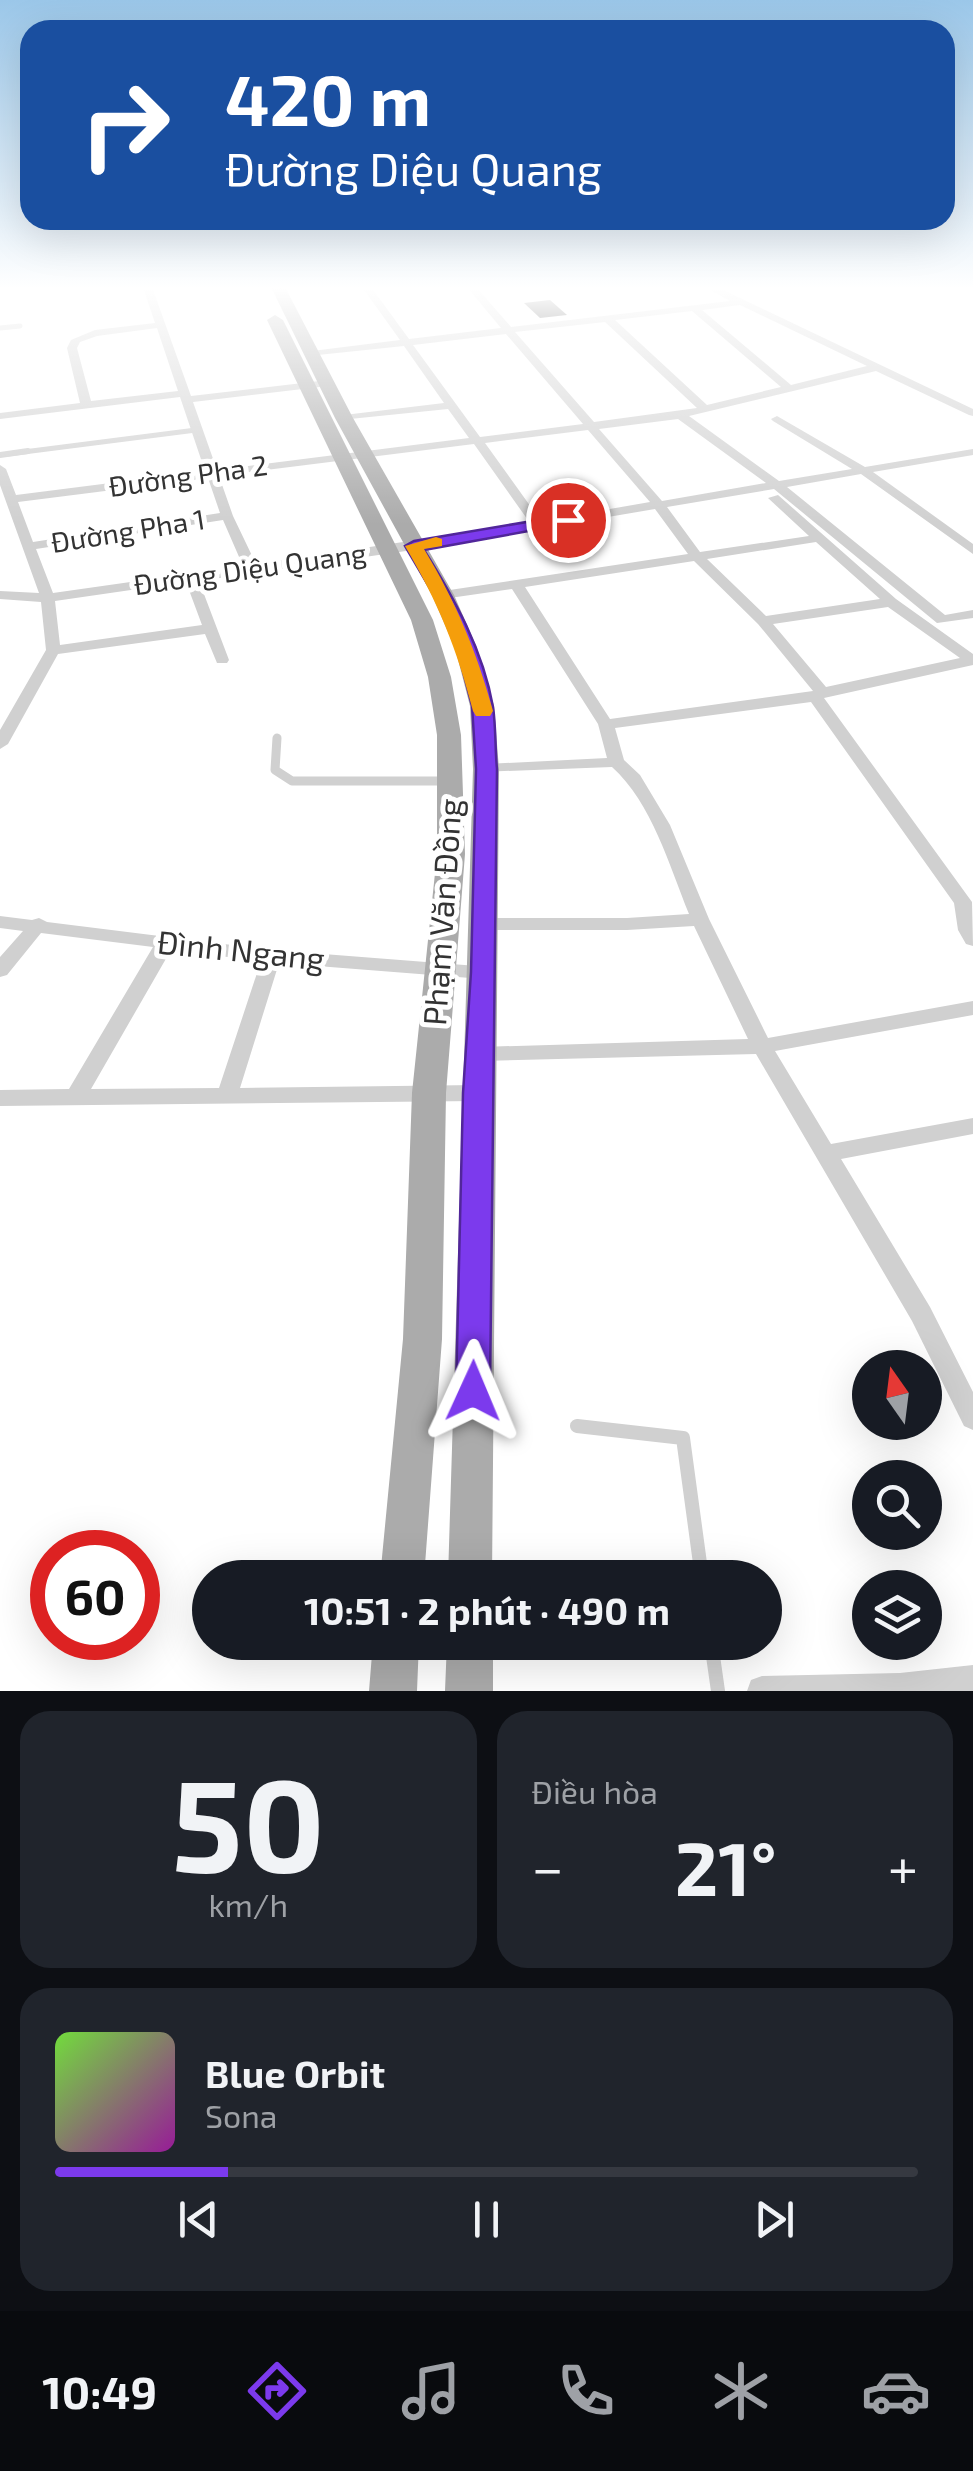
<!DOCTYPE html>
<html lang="vi">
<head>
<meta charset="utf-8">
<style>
  body { margin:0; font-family:"Exo 2",sans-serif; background:#20242c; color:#f1f3f6; height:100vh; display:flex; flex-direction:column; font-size:38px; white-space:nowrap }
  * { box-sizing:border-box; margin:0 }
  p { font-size:32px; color:#9ea1a6 }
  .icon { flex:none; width:55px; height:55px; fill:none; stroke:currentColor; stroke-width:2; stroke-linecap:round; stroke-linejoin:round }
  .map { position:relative; height:1691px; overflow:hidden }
  .drawer { display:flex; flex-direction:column; gap:20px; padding:20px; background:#0d0f14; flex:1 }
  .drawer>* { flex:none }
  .guide { position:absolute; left:20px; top:20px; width:935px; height:210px; border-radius:30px; box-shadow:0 10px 40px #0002; background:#1a4fa0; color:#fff; overflow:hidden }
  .needle { width:65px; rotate:346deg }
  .tools { position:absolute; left:852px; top:1350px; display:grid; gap:20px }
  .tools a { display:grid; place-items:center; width:90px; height:90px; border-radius:50%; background:#171b24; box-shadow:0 10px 40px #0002; font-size:50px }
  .speed { position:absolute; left:30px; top:1530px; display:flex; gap:20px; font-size:50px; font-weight:700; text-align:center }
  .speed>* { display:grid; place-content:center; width:130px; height:130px; border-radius:50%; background:#171b24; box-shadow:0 10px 40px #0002; line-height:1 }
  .speed .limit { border:15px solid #d22; background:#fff; color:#111 }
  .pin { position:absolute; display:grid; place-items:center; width:85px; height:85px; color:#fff; margin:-42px; border:5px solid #fff; border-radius:50%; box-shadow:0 2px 10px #0007 }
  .me { position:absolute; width:110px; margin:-55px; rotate:1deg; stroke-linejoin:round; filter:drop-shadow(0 0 8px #0008) }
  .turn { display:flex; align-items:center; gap:35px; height:210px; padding:0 40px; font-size:45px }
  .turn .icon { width:130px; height:130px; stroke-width:2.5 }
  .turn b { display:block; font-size:70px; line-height:85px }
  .big { font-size:75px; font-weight:700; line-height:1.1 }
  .drawer .card { flex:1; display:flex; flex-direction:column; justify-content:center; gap:15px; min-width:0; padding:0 35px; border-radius:30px; background:#20242c }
  .drawer .dial { align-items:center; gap:0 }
  .dial b { font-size:130px; line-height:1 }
  .song { display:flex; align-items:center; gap:30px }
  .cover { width:120px; height:120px; border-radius:15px; background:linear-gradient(135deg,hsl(100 70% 55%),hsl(300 70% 35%)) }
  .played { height:10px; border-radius:5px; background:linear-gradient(90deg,#7c3aed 20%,#363941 20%) }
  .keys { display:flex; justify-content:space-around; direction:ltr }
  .heat { display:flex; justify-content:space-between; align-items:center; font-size:55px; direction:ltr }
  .drawer .tiles { flex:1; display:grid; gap:20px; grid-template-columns:1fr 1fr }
  .card:last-child { grid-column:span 2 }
  .trip { position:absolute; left:192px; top:1560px; width:590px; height:100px; border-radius:50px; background:#171b24; box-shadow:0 10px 40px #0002; font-weight:700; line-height:100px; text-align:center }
  .menu { display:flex; height:160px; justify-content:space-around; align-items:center; background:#090b0e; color:#9ea1a6 }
  .menu .icon { width:70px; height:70px }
  .menu .active { color:#7c3aed }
  .menu b { font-size:45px; color:#f1f3f6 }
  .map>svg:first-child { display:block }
  .building { fill:#1a1a1a }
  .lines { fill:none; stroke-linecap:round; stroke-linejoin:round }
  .service-far3 { stroke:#d0d0d0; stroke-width:5 }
  .service-far2 { stroke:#d0d0d0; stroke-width:6 }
  .service-far1 { stroke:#d0d0d0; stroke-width:9 }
  .service { stroke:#d0d0d0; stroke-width:14 }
  .minor { fill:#d0d0d0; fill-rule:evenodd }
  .primary { fill:#ababab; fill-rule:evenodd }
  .route { fill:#7c3aed; stroke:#51269a; stroke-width:2.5 }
  .slow { fill:#f59e0b }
  .labels { text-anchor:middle; stroke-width:10; stroke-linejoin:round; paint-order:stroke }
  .far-street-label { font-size:28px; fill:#333; stroke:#fff }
  .street-label { font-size:32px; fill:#333; stroke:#fff }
</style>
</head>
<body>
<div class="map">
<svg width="973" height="1691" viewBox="0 0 973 1691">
  <rect width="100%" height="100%" fill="#fff"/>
  <path class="building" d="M550 300 567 315 540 318 524 303Z"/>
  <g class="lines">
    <path class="service-far3" d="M0 328 20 326
      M8 454 196 430"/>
    <path class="service-far2" d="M0 455 28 451"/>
    <path class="service-far1" d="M277 738 275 770 292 781H445"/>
    <path class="service" d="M577 1426 683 1438 702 1578
      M711 1642 718 1691"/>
    <path class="minor" d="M143 287H152L191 396 328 380 333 383 328 386 193 402 217 470 469 438 448 409 340 420 338 418 344 415 444 403 404 346 308 356V352L312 351 400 340 362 287H371L409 339 501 328 467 287H476L511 327 730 301 705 287H717L973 409V416L969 415 876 371 689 416 779 481 852 469 773 421 771 419 777 416 865 467 973 449V455L873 472 973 544V554L861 474 787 487 945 615 973 610V618L937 623 774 489 667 507 700 552 809 536 768 498 778 495 896 599 973 654V665L824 698 972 902 973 946 966 944 958 930 954 903 811 702 615 728 624 760 640 775 670 825 709 919 768 1038 973 1001V1015L775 1051 831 1144 973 1118V1134L841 1159 930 1307 973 1392V1430L964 1426 912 1321 756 1054 480 1061 473 1059 470 1054 473 1049 480 1047 748 1039 694 926 627 930H483L474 924 483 918H627L689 914C669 865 652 803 612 767L480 772 478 769 480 766 486 764 607 758 598 724 512 589 443 599 436 595 443 591 688 554 655 509 413 550 199 581 229 660 227 663H217L205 634 58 654 8 744 0 749V730L46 650 41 602 0 599V591L39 593 0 485V465L6 469 16 495 205 471 180 397 0 419V413L80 403 67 348 71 340 95 330 155 323ZM740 305 867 366 791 385 702 310ZM692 311 781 387 707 405 615 320ZM605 322 697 408 594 422 515 332ZM157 328 178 391 91 401 77 348 80 342 97 336ZM506 334 583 424 480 437 413 345ZM678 419 766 483 662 501 599 429ZM588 430 650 502 541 521 485 443ZM474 444 530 523 256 564 233 516 219 476ZM208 478 220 513 33 542 18 502ZM223 520 243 566 53 593 36 549ZM816 542 880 599 766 616 707 559ZM694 561 758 624 813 691 610 719 525 587ZM186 582 202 625 60 645 55 601ZM888 607 960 658 826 687 773 624Z
      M0 916 32 920 39 918 47 922 272 950 490 967 493 972 490 977 483 979 279 963 240 1088 477 1085 484 1087 488 1093 484 1099 477 1101 0 1106V1090L69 1089 153 947 41 933 7 975 0 977V957L23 931 0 928ZM171 950 261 961 219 1088 91 1089Z
      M973 1665V1691H747L751 1680 762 1676 900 1673Z"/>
    <path class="primary" d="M271 287H285L353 418 454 595 477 648 494 706 499 769 492 1578H448L473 769 470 706 455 648 432 595 335 418Z
      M275 315 283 320 433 620 451 677 461 735 465 854 446 1093 442 1339 424 1578H380L403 1339 412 1093 437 854V735L428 677 411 620 267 320Z
      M373 1642H419L417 1691H369Z
      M447 1642H493V1691H445Z"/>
  </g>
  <linearGradient id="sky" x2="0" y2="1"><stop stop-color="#9bc7e9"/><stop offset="0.55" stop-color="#fff"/><stop offset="1" stop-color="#fff" stop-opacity="0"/></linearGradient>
  <rect width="973" height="524" fill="url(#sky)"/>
  <path class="route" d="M568 515 573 516V523L424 550C454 598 483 650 493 707 496 727 495 749 497 769L490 1391 485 1402 473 1406 461 1402 456 1391 463 1093 471 972 476 769 472 706 457 648 434 595 405 546 414 541Z"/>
  <path class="slow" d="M436 537 442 539V546L424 549C456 602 477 652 493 711L490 716H476L473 711C457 649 438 602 405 546Z"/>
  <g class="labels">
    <g class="far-street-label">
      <text transform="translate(188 476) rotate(-8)" y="10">Đường Pha 2</text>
      <text transform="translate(128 531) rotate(-9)" y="10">Đường Pha 1</text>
      <text transform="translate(250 569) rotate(-8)" y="10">Đường Diệu Quang</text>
    </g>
    <g class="street-label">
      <text transform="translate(443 912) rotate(-86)" y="11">Phạm Văn Đồng</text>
      <text transform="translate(241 951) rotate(6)" y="11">Đình Ngang</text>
    </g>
  </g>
</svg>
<div class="tools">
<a><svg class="needle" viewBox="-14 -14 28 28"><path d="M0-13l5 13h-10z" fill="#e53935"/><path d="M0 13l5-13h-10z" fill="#9ea1a6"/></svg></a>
<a><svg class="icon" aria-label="search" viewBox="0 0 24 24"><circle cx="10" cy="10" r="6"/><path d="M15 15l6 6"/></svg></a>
<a><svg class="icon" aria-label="layers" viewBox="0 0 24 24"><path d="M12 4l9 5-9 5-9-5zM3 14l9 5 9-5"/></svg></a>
</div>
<div class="speed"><div class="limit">60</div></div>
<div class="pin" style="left:568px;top:520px;background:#d93025"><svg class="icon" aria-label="arrive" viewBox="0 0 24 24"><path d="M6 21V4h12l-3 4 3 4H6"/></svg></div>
<svg class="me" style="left:473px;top:1391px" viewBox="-20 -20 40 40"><path d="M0-17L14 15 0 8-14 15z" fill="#7c3aed" stroke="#fff" stroke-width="4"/></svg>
<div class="trip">10:51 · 2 phút · 490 m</div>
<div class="guide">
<div class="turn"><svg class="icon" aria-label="right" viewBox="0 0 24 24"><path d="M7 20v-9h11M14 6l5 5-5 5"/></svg><div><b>420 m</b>Đường Diệu Quang</div></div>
</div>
</div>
<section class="drawer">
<div class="tiles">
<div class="card dial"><b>50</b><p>km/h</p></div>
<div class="card"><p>Điều hòa</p>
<div class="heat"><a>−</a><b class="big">21°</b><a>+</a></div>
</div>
<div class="card">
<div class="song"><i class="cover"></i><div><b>Blue Orbit</b><p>Sona</p></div></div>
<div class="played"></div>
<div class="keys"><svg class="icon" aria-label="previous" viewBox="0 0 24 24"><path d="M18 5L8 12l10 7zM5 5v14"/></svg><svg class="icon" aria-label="pause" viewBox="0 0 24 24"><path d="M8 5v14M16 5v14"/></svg><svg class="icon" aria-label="next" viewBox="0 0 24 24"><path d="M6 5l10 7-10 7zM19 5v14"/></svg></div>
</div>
</div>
</section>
<nav class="menu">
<b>10:49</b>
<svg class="icon active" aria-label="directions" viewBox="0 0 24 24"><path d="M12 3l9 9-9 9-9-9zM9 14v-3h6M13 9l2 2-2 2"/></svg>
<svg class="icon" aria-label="music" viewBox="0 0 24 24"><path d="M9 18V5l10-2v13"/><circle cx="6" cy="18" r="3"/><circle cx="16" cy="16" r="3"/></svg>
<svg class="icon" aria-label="phone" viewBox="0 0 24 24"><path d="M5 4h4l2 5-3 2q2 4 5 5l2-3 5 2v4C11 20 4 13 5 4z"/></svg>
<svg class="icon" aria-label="climate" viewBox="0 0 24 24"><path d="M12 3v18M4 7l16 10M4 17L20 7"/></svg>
<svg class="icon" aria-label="car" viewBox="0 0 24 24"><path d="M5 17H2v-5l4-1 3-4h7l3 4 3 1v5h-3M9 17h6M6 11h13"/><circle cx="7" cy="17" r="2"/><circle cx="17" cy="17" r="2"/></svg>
</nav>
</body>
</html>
